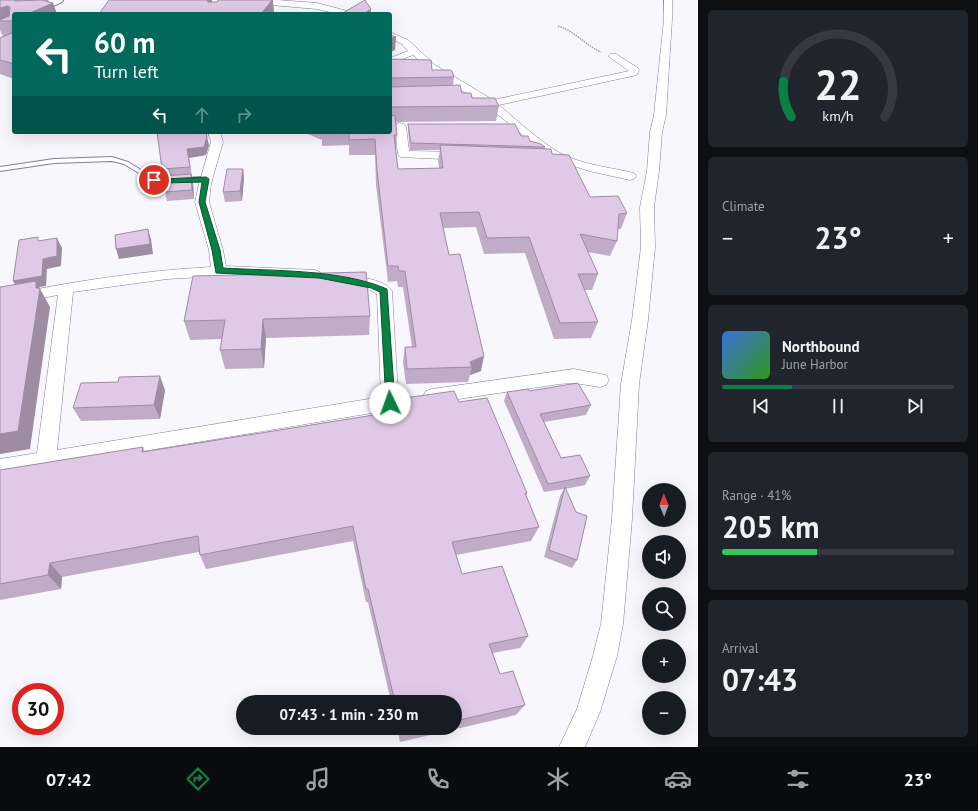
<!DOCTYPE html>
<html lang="en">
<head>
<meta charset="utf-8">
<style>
  body { margin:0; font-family:"PT Sans",sans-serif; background:#20242c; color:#f1f3f6; height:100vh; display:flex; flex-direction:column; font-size:15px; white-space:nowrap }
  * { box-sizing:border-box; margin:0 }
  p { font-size:13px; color:#9ea1a6 }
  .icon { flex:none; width:22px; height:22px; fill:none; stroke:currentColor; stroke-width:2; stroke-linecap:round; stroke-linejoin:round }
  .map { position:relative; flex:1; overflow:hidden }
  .details { display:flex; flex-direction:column; gap:10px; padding:10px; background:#0d0f14; width:280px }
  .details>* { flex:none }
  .guide { position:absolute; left:12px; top:12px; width:380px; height:122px; border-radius:4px; box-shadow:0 4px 16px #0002; background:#00695c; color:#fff; overflow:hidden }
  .needle { width:26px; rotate:359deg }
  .buttons { position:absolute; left:642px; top:483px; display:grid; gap:8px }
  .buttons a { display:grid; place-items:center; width:44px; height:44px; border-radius:50%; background:#171b24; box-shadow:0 4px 16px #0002; font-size:20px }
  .speed { position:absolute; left:12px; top:683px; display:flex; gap:8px; font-size:20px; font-weight:700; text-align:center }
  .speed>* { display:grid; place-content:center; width:52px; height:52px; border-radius:50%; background:#171b24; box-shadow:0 4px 16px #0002; line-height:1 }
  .speed .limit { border:6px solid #d22; background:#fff; color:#111 }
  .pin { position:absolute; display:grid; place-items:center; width:34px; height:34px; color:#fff; margin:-17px; border:2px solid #fff; border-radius:50%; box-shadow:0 1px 4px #0007 }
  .me { position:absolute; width:44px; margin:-22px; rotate:357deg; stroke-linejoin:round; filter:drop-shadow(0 0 3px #0008) }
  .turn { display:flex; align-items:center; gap:14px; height:84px; padding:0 16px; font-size:18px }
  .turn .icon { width:52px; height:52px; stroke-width:2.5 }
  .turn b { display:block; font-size:28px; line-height:34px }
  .lanes { display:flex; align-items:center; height:38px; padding:0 16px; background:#0003; justify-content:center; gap:20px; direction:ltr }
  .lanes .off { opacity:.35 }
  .big { font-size:30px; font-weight:700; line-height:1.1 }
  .details .widget { flex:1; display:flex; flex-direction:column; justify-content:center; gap:6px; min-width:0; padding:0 14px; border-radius:6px; background:#20242c }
  .details .dial { align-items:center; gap:0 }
  .dial svg { height:104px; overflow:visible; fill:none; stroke:#363941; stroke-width:7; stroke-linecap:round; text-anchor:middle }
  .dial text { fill:#f1f3f6; stroke:none }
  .song { display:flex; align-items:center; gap:12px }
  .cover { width:48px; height:48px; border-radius:6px; background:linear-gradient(135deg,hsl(220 70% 55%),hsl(110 70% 35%)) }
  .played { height:4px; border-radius:2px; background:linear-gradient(90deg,#0b8043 30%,#363941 30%) }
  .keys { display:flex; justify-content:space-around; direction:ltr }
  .heat { display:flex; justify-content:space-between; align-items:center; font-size:22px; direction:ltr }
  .charge { height:6px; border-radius:3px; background:linear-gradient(90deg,#34c759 41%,#363941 0) }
  .trip { position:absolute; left:236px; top:695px; width:226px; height:40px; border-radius:20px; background:#171b24; box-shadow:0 4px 16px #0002; font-weight:700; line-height:40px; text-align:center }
  .tab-bar { display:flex; height:64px; justify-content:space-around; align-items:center; background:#090b0e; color:#9ea1a6 }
  .tab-bar .icon { width:28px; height:28px }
  .tab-bar .active { color:#0b8043 }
  .tab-bar b { font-size:18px; color:#f1f3f6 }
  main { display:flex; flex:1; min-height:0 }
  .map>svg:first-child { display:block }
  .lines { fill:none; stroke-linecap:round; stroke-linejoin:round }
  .service-casing { stroke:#847d9e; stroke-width:2 }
  .minor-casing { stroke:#847d9e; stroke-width:1 }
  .trunk-casing { stroke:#847d9e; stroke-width:2 }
  .path { stroke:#a09fa8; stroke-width:1.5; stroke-dasharray:1.5 1; stroke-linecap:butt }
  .service { fill:#fff; fill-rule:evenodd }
  .minor { fill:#fff; fill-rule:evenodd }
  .trunk { fill:#fff; fill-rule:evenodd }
  .wall { fill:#c1acc7 }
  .shaded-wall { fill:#9d8ca2 }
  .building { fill:#e0c8e7; stroke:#9d8ca2 }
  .route { fill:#0b8043; stroke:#07532c }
</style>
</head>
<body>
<main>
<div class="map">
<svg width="698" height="747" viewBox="0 0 698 747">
  <rect width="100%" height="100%" fill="#f8f7fe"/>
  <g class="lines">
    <g class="service-casing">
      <path id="service" d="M112 157 128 162 156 179 206 177 209 179 206 181 159 183 152 181 124 164 112 161 54 163 0 171V167L54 159Z"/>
    </g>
    <g class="minor-casing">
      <path id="minor" d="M243 0H277L317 3 351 12 352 14H338L317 9 247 3Z
        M664 0H672V19L666 115 662 132 659 171 654 207 655 247 648 320 639 384 632 519 623 624 617 656 600 712 585 747H559L577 709 593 656 601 624 612 519 621 384 632 320 641 247 640 207 647 171 650 132 654 115 664 19Z
        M390 32 408 40 435 65 493 100 629 71 608 56 610 54H616L638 68 639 70 637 75 499 105C519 122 538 140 560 153 579 164 613 168 634 173L636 176 634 179 630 180 589 171 559 161 553 163 536 162 534 159 536 156 548 155C527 140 508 121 486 106 462 89 435 76 413 55L390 64V58L408 51 402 44 390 38Z
        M400 123 404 124 406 126 409 151 462 152 466 153 468 156 466 159 462 160 400 157 398 154 394 126 396 124Z
        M208 132H220L223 142 211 184 209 202 223 250 226 266 315 270 320 272 322 275 320 278 315 280 219 276 167 279 73 292 57 450 381 397 377 294 368 289 340 284 338 280 340 276 345 275C359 278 384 278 392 291L398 394 404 396 407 401 404 406 390 410 0 475V459L37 453 58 295 0 306V296C71 282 138 271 211 267L209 250 195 202 199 184 211 142Z
        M574 369 606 375 609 380 606 385 600 387 574 383 559 384 432 403 426 401 423 396 426 391 432 389Z"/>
    </g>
    <g class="trunk-casing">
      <path id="trunk" d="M49 0H63L62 2 36 14H21L23 12Z"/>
    </g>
    <path class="path" d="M558 26C575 31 585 45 601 52"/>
    <use href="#service" class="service"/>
    <use href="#minor" class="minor"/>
    <use href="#trunk" class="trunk"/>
  </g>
  <path class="wall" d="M0 0H22V1L53 3 57 14H14V79L0 74V38L4 37H3L0 30Z
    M390 59 432 70 454 77 453 85 462 93 472 98 499 106 496 121 395 122 397 135 396 150H395L398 169 439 168 438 160 440 150H410L408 130V124L521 136 530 141 545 147V149L552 154 590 197 627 213 621 229H618L617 241 610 256 588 252 598 274 592 290H584L598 322 591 338 554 339 525 253 484 254 476 227 443 228 449 255 481 371 470 375 468 382 406 384 403 362 405 347H412L403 287H398L397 281 388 282 376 185 375 155H349V145L322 146V140L303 132H390Z
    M209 145 206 155 189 158 193 183 194 199 167 201 165 192 163 176 162 169Z
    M243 169 244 178 242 201 225 202 223 192Z
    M370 316 369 335 266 338 264 368 225 369 220 350 222 339 190 340 184 321Z
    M165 390 160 419 81 421 73 408Z
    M529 391 591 405 586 415 544 422 561 458 590 476 585 485 565 489 577 560 572 568 544 557 560 496 564 489 544 492 504 401 507 392Z
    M377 402H459L527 493 526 496 539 527 531 541 456 555 462 574 528 636 520 648 493 653 500 674 525 705 516 715 400 742 397 728H455V702H391L368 602H366L353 541 206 569 200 555 199 552 62 577 61 589 0 600V470L143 447 145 452 376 415Z"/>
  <path class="shaded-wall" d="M207 0H212V5L209 13Z
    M272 0H273L274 12 272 14H261Z
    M53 3 57 14H30V13Z
    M8 6 14 21H0V8Z
    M371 9V14H364Z
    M396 37 395 50 390 52V39Z
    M207 137 209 145 206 155 189 158 192 176 187 149Z
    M243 169 244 178 242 201 240 191Z
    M191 174 193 183 194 199 192 190Z
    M148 229 151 239 153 254 119 259 116 249Z
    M57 238 62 248 61 266 47 269 46 286 39 287 50 307 30 449 0 454V434L19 291 13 281 43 259Z
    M263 319 266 338 264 368 261 349Z
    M484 356 481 371 470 375 472 367 470 362Z
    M160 376 165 390 160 419 154 405Z
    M50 563 62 577 61 589 48 575Z"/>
  <path class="building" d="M0 0H15V1L42 0 53 3 30 13 31 14H14V21H0V20L9 16 10 7 8 6 0 8Z
    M109 0H207L208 2H217L218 0H272L261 14H99Z
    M365 0 371 9 364 14H341Z
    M14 32V64L0 60V38Z
    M390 35 396 37 390 39Z
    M390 59 431 60 432 70H450L452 71 454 77 391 78 390 79Z
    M460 85 462 93H471L472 98H495L499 106 390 107V87Z
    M390 115 395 116 397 135H394L398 169 443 168 440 145 551 149 552 154 569 155 590 197 618 196 627 213 619 214 617 241 580 234 598 274H578L598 322 560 323 529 237 487 238 479 212 440 213 449 255 460 254 484 356 470 362 472 367 407 369 405 347H416L405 271H399L398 266H388L377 170 375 139 349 140V132H390Z
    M408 124H515L521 136H528L530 141 541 144 545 147 411 143Z
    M157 132H206L207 137 204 147 187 149 190 167 162 169Z
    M227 169H243L240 191 223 192Z
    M191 174 192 190 165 192 163 176Z
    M148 229 150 244 116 249 115 235Z
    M38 237V241L57 238V256L43 259 42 276 13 281 19 240Z
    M366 272 370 316 263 319 261 349 220 350 225 320 184 321 193 276Z
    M36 281V288H40L18 431 0 434V287Z
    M160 376 154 405 73 408 81 383 118 382 119 377Z
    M578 383 591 405 540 414 561 458 580 455 590 476 548 484 507 392 528 389 529 391Z
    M454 391 459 402 487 398 527 493H525L539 527 452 542 462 574 502 566 528 636 489 644 500 674 513 671 525 705 455 721V702H395L368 589H366L353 526 200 555 198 536 50 563 48 575 0 584V470L143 447 142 452 380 414 377 402Z
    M565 487 576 512 587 516 577 560 549 550Z
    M401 728H427L402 734Z"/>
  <path class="route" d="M206 177 209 179 205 202 220 250 223 268C273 271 341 269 387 289L395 403 394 405H387L386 403 380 292 371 288 319 278 216 273 212 250 199 202 202 182 164 183 150 180 154 178 164 179Z"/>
</svg>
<div class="buttons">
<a><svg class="needle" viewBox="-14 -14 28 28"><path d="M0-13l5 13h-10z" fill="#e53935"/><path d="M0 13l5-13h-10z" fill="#9ea1a6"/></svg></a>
<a><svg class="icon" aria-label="sound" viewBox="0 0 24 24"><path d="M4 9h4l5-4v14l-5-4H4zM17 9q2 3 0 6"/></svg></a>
<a><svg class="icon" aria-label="search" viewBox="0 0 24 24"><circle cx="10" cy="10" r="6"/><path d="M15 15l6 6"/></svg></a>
<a>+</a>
<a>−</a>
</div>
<div class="speed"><div class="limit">30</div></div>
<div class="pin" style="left:154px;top:180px;background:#d93025"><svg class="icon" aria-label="arrive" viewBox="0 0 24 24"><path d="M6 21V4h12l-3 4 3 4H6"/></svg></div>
<svg class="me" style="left:390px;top:403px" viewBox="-20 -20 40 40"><circle r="19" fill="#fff"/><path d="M0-13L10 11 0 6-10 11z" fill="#0b8043"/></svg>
<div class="trip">07:43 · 1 min · 230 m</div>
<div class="guide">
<div class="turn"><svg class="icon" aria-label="left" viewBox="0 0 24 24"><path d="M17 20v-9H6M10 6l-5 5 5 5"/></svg><div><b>60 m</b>Turn left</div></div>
<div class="lanes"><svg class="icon" aria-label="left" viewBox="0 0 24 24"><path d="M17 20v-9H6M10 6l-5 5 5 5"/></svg><svg class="icon off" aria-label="ahead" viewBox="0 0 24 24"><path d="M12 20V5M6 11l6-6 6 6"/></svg><svg class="icon off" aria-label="right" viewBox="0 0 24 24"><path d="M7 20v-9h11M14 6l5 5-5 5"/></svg></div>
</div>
</div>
<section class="details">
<div class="widget dial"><svg viewBox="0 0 100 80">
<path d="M14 69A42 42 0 1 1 86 69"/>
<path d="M14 69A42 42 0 0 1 8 42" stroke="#0b8043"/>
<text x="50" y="56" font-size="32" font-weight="700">22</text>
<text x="50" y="72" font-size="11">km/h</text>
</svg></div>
<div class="widget"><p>Climate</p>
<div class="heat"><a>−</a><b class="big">23°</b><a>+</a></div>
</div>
<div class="widget">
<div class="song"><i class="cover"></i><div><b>Northbound</b><p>June Harbor</p></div></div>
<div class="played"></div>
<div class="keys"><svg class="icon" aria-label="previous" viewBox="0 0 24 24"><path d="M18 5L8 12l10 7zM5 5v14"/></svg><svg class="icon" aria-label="pause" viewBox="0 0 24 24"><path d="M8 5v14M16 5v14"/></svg><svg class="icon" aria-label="next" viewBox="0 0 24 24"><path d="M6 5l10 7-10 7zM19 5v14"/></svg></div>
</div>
<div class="widget"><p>Range · 41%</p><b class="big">205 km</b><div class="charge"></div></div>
<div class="widget"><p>Arrival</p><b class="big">07:43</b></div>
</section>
</main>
<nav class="tab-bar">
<b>07:42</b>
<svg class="icon active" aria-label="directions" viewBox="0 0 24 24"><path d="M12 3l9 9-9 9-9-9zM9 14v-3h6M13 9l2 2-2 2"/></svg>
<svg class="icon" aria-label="music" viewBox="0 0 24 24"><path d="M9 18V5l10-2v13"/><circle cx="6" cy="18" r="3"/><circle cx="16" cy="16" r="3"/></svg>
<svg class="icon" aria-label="phone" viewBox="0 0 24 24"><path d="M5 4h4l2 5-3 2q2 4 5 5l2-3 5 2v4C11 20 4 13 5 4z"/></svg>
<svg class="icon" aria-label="climate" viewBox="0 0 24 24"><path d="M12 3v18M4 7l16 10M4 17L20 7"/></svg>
<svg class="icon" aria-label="car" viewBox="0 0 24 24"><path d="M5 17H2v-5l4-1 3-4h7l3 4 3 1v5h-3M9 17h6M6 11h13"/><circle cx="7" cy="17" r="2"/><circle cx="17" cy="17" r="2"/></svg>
<svg class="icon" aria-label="filters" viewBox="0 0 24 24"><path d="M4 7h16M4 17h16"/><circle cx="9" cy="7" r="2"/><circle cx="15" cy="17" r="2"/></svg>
<b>23°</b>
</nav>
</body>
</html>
